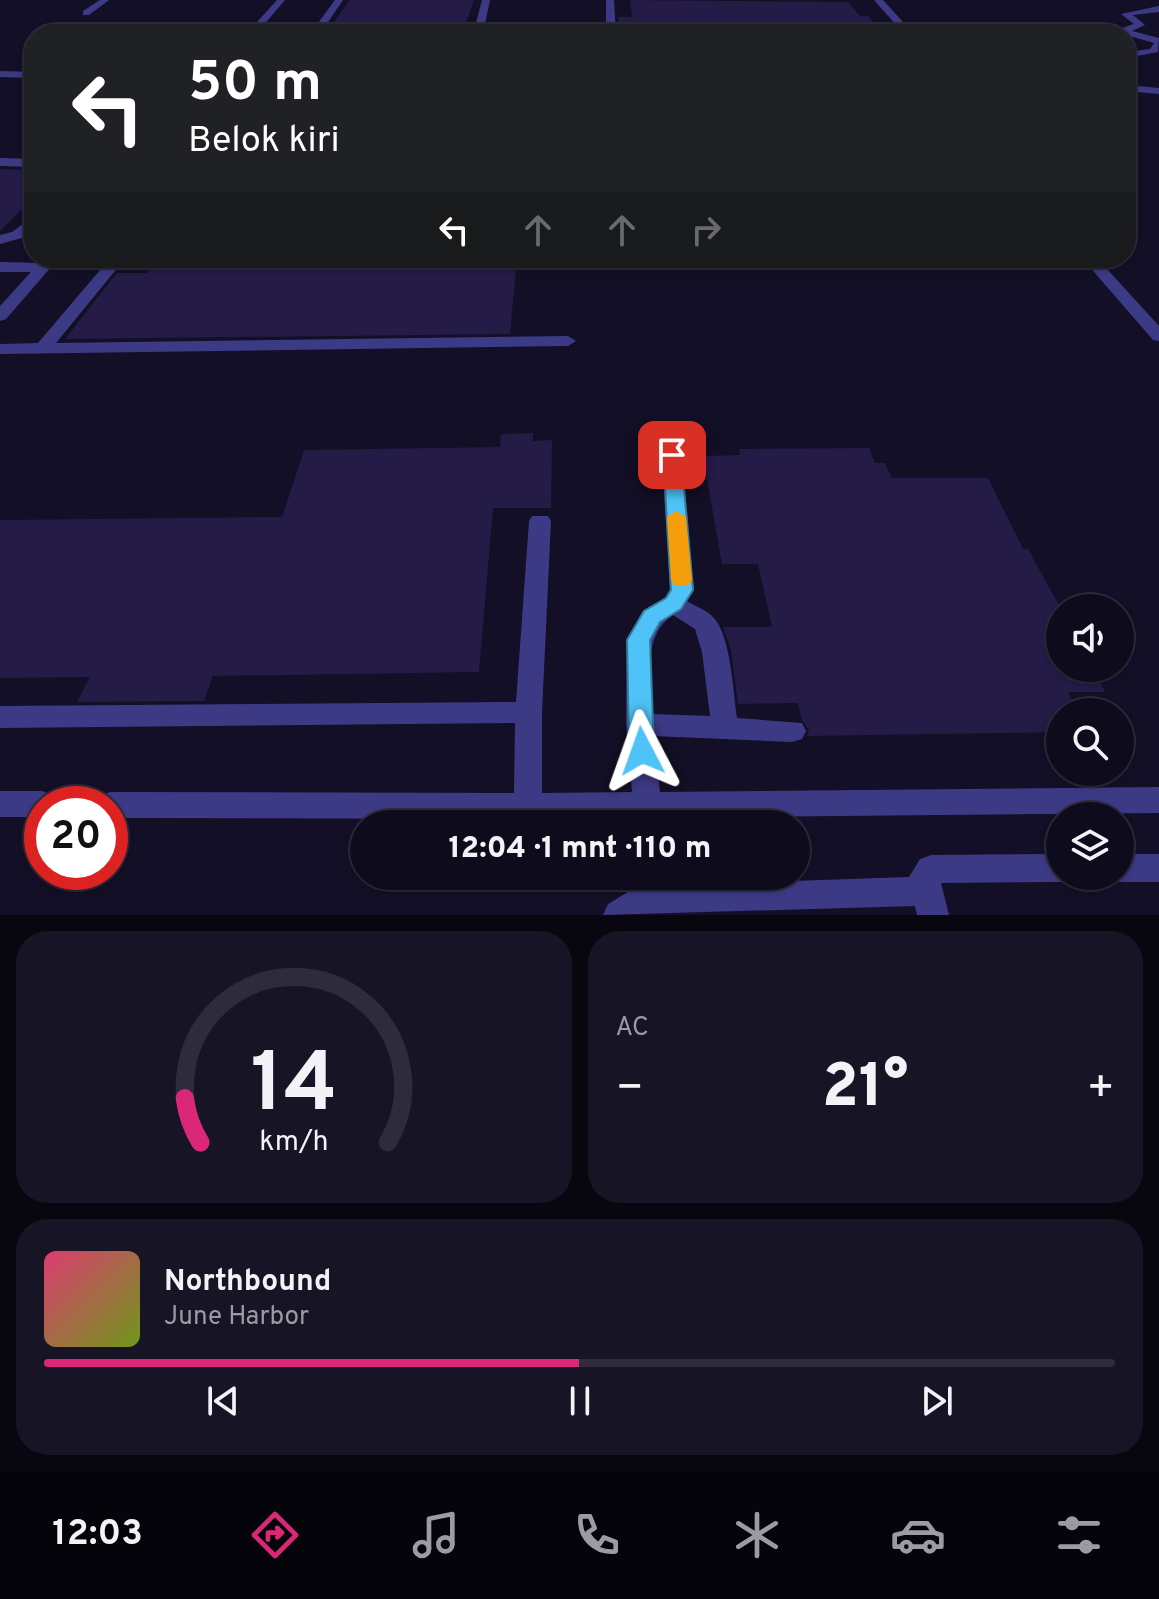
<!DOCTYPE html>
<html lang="id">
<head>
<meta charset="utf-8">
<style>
  body { margin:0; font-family:Overpass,sans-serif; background:#171425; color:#f1f3f6; height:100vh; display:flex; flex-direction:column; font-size:30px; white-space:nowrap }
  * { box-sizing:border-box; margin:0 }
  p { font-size:26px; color:#9b9ba3 }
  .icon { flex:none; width:44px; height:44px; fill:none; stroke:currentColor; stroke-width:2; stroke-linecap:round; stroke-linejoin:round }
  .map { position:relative; height:915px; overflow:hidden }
  .side { display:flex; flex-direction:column; gap:16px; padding:16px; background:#08060f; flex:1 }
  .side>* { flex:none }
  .guide { position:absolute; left:24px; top:24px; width:1112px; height:244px; border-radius:32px; box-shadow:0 2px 6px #0004,0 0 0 2px #2e2b3b; background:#202124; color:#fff; overflow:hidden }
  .controls { position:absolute; left:1046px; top:594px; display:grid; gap:16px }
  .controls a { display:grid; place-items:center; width:88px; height:88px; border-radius:50%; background:#0e0b1c; box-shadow:0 2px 6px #0004,0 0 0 2px #2e2b3b; font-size:40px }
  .speed { position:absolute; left:24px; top:786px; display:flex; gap:16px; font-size:40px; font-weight:700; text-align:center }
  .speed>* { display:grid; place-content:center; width:104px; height:104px; border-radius:50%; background:#0e0b1c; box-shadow:0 2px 6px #0004,0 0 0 2px #2e2b3b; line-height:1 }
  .speed .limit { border:12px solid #d22; background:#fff; color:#111 }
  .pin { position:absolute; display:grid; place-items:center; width:68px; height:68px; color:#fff; margin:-34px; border-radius:16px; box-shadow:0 4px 12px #0006 }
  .me { position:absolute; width:88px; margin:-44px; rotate:356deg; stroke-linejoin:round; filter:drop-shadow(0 0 6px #0008) }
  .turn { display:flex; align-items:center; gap:28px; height:168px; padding:0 32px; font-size:36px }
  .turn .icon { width:104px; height:104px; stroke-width:2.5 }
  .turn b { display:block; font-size:56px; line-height:68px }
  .lanes { display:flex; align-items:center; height:76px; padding:0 32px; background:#0003; justify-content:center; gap:40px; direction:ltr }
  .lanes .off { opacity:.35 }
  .big { font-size:60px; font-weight:800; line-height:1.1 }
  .side .tile { flex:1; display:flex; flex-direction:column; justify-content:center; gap:12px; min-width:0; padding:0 28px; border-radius:32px; background:#171425 }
  .side .dial { align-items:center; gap:0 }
  .dial svg { height:208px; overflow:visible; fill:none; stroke:#2e2b3b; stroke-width:7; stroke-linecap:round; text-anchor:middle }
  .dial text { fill:#f1f3f6; stroke:none }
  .song { display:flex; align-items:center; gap:24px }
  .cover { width:96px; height:96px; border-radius:12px; background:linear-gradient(135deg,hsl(340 70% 55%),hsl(80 70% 35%)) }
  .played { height:8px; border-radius:4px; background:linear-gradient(90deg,#db2777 50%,#2e2b3b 50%) }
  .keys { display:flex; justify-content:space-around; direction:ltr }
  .heat { display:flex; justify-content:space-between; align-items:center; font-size:44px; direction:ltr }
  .side .tiles { flex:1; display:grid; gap:16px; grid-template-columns:1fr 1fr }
  .tile:last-child { grid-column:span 2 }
  .trip { position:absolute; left:350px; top:810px; width:460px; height:80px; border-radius:40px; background:#0e0b1c; box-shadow:0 2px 6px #0004,0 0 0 2px #2e2b3b; font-weight:800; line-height:80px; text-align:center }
  .menu { display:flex; height:128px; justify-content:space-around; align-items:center; background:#06040b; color:#9b9ba3 }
  .menu .icon { width:56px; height:56px }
  .menu .active { color:#db2777 }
  .menu b { font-size:36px; color:#f1f3f6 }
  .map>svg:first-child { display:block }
  .building { fill:#241b47 }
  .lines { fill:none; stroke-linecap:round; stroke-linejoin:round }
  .minor { fill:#3d3a85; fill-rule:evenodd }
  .route { fill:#4fc3f7; stroke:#337fa1; stroke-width:2 }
  .slow { fill:#f59e0b }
</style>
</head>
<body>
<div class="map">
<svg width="1159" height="915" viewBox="0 0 1159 915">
  <rect width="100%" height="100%" fill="#130f26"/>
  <path class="building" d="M350 0H474L462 34H335L338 30H328Z
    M630 0 848 2 860 16H868L883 34H619L618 17H632Z
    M0 169 34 170V197L0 231Z
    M497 264V269H516L510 334 65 339 117 273H147L151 267Z
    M533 433V441L552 440 551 508H493L479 672 213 676 204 701 77 702 90 677 0 678V520L282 517 304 450 500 447 501 434Z
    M869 448 875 463H885L892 478H988L1023 549H1028L1060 607V668H1093L1105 692H1068L1078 712H1060V732L807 736 809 730 802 720 798 703 738 704 731 650 723 627H772L758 564H722L703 456 740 455 739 449Z"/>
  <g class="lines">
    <path class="minor" d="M100 0H109L89 15H83V11Z
      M277 0H285L256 34H246Z
      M335 0H343L320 34H310Z
      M482 0H490L483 34H473Z
      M606 0H614L616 34H606Z
      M874 0H883L914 34H904Z
      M1159 6V12L1133 15 1145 25 1132 31 1159 38 1158 52 1126 58V52L1150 49 1154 43 1119 33V29L1134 24 1121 14Z
      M0 71 34 72V78L0 77Z
      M1126 85 1159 88V94L1126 91Z
      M0 158 34 159V167L0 166Z
      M34 216V227L22 238 0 244V235L12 232Z
      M44 258H59L6 319 0 321V306L31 272H0V262L39 263Z
      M1082 258H1097L1159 326V341L1153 340Z
      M111 261 119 266 56 343 568 336 576 341 568 346 0 354V344L38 343 106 263Z
      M672 449 682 455 694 590 687 601C695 606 708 611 714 618 731 637 733 692 737 718L802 723 806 731 802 739 792 742 654 736 660 792 1159 787V813L528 819 110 818V804H96L100 796 110 792 514 793 515 723 0 728V706L516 702 529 521 532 516H548L551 521 542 712V793L632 792 626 724 627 640 643 611 665 598 670 589 662 455ZM673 615 695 629 702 652 710 716 652 714C652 680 641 636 673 615Z
      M0 791H42L52 795 56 804H42V817H0Z
      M1060 854V876H1072L1060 882 941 883 949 915H917L915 906 603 915 608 904 638 886 909 877 920 859 931 855Z
      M1120 854H1159V882H1120L1109 878 1120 876Z"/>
  </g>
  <path class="route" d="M672 450 681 455 693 590 681 609 660 622 650 640 654 751 651 758 642 761 633 758 629 751 627 640 644 611 666 598 671 590 663 455Z"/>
  <path class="slow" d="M676 511 686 517 692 580 689 585H674L671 580 667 517Z"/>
</svg>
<div class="controls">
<a><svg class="icon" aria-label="sound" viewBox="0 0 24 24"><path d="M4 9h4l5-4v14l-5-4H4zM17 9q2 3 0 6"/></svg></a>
<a><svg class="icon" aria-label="search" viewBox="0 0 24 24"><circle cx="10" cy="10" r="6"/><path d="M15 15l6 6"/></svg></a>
<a><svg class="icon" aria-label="layers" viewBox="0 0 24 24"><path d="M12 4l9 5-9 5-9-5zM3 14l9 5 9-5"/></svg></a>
</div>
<div class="speed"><div class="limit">20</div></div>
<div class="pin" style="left:672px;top:455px;background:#d93025"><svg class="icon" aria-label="arrive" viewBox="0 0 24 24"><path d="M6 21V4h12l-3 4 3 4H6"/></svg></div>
<svg class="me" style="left:642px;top:751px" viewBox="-20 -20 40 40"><path d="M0-17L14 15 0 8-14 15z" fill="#4fc3f7" stroke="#fff" stroke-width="4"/></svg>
<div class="trip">12:04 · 1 mnt · 110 m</div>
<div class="guide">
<div class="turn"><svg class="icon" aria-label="left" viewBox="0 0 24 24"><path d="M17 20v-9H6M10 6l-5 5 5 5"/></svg><div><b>50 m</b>Belok kiri</div></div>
<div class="lanes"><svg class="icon" aria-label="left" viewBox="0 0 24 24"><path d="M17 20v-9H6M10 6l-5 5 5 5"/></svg><svg class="icon off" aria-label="ahead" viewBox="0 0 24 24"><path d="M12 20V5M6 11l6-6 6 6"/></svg><svg class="icon off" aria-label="ahead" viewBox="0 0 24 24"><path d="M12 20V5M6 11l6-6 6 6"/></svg><svg class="icon off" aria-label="right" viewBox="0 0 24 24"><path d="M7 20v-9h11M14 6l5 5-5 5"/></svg></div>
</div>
</div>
<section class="side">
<div class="tiles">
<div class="tile dial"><svg viewBox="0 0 100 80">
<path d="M14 69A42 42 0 1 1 86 69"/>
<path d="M14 69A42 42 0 0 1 8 52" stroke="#db2777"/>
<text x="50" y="56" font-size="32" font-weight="700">14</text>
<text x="50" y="72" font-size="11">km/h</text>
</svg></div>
<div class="tile"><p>AC</p>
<div class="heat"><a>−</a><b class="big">21°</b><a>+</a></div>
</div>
<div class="tile">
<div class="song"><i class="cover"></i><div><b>Northbound</b><p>June Harbor</p></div></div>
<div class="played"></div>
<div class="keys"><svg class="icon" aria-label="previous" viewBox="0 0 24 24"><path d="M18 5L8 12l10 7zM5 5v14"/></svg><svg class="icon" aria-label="pause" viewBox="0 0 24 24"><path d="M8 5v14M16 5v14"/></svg><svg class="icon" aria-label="next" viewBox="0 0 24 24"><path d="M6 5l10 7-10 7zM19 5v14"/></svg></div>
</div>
</div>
</section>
<nav class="menu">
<b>12:03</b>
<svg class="icon active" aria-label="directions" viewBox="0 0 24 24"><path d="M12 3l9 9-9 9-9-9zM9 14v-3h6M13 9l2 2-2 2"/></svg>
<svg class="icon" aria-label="music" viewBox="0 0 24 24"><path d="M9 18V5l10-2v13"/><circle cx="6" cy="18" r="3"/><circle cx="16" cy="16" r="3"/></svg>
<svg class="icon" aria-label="phone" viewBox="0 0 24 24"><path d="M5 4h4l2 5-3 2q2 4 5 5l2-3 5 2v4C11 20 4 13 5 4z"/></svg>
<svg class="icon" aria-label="climate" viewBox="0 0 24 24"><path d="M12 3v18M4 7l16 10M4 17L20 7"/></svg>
<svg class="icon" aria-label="car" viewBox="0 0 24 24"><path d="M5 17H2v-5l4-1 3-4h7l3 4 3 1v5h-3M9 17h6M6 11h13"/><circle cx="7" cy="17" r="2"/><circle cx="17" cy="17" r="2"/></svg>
<svg class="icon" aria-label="filters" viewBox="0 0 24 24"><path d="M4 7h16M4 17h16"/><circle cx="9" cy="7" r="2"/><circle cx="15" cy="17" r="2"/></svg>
</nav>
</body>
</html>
